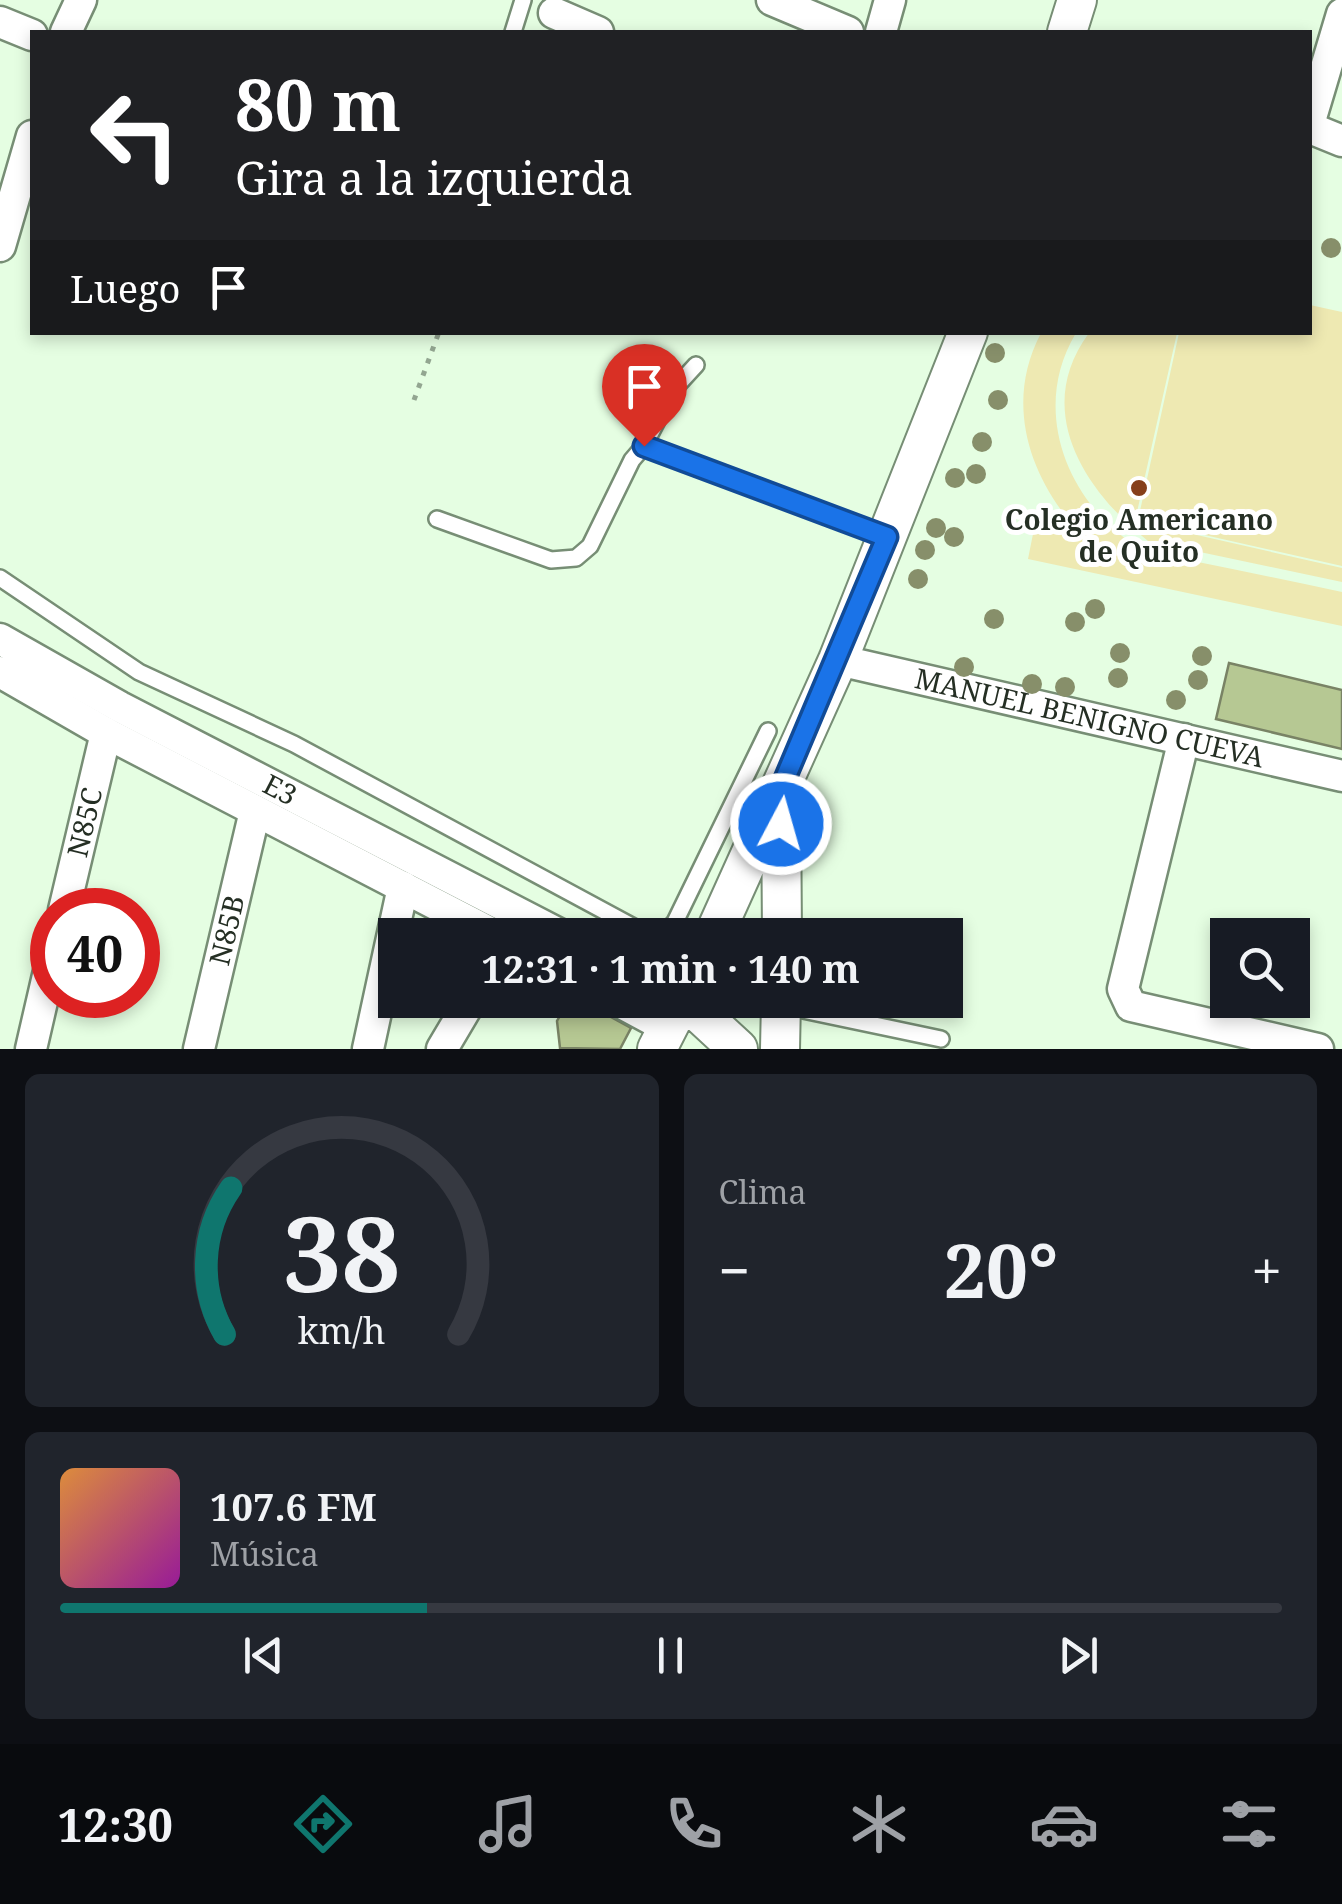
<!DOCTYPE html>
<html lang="es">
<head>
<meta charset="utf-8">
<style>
  body { margin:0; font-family:"Noto Serif",serif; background:#20242c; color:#f1f3f6; height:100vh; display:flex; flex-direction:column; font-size:38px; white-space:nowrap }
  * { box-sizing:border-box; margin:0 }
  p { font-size:32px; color:#9ea1a6 }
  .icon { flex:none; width:55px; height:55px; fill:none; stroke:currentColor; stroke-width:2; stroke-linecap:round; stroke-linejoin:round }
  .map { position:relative; height:1049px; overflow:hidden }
  .side { display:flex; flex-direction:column; gap:25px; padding:25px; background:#0d0f14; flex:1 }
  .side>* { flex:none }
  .banner { position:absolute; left:30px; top:30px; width:1282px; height:305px; border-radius:0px; box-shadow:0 5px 15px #0003; background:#202124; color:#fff; overflow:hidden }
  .buttons { position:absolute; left:1210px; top:918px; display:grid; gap:20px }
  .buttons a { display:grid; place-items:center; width:100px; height:100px; border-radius:0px; background:#171b24; box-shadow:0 5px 15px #0003; font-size:50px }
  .speed { position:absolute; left:30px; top:888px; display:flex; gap:20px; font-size:50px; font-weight:700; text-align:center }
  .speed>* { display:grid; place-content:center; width:130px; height:130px; border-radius:50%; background:#171b24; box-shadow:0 5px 15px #0003; line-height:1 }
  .speed .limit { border:15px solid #d22; background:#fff; color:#111 }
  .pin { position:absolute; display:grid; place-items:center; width:85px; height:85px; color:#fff; margin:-102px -42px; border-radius:50% 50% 50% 0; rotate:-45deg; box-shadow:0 0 10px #0007 }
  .pin .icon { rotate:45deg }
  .me { position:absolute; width:110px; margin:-55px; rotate:6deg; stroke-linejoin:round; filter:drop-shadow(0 0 8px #0008) }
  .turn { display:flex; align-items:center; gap:35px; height:210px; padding:0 40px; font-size:45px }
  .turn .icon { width:130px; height:130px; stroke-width:2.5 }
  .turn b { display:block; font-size:70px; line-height:85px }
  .then { display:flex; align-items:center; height:95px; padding:0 40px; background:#0003; gap:20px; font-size:38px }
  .big { font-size:75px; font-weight:700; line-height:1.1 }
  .side .widget { flex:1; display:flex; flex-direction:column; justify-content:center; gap:15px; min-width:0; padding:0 35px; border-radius:15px; background:#20242c }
  .side .dial { align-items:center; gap:0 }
  .dial svg { height:260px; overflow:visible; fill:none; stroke:#363941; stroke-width:7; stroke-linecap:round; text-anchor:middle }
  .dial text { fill:#f1f3f6; stroke:none }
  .song { display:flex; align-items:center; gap:30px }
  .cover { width:120px; height:120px; border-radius:15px; background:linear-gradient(135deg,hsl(30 70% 55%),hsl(300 70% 35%)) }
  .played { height:10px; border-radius:5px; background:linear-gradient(90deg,#0f766e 30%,#363941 30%) }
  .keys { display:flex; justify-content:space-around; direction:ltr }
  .heat { display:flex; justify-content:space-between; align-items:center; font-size:55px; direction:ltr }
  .side .tiles { flex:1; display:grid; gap:25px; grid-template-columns:1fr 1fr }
  .widget:last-child { grid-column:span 2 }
  .trip { position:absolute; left:378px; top:918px; width:585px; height:100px; border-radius:0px; background:#171b24; box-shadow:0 5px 15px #0003; font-weight:700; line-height:100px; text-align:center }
  .tab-bar { display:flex; height:160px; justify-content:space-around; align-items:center; background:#090b0e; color:#9ea1a6 }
  .tab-bar .icon { width:70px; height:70px }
  .tab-bar .on { color:#0f766e }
  .tab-bar b { font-size:45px; color:#f1f3f6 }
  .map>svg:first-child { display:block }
  .green { fill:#eee9b2 }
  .building { fill:#b6c893; stroke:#798365; stroke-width:2.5 }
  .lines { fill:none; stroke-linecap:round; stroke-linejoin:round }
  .service-casing { stroke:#778e75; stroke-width:20 }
  .minor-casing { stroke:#778e75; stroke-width:35 }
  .tertiary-casing { stroke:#778e75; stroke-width:42 }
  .path { stroke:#93a691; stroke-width:5; stroke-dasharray:5 8; stroke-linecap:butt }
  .service { stroke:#fff; stroke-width:15 }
  .minor { stroke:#fff; stroke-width:30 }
  .tertiary { stroke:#fff; stroke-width:38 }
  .tree { fill:#878f6a }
  .route-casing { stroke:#114b97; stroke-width:25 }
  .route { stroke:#1a73e8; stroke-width:18 }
  .poi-dot { fill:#863f1b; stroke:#fff; stroke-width:4 }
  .labels { text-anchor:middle; stroke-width:10; stroke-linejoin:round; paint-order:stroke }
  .poi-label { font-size:28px; font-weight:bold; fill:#252f24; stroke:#fff }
  .street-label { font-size:28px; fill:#252f24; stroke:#fff }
</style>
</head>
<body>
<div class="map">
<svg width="1342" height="1049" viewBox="0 0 1342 1049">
  <rect width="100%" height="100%" fill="#e5fee2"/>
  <path class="green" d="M1310 305 1342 312V566L1138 520 1179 333 1310 332Z
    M1041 333H1076C1030 409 1066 504 1141 549 1155 557 1177 558 1193 561 1242 571 1292 581 1342 592V626L1028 559 1035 524 1079 532C1029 477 1004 403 1041 333Z
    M1089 333H1177L1135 521 1342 568V582L1148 541C1084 490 1032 410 1089 333Z"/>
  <path class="building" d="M1229 663 1342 690V749L1216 719Z
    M569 1000H580L631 1028 620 1049 560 1048 557 1021Z"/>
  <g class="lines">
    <g class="service-casing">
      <path id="service" d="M513 32 523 0
        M696 365 673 390 644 446 887 537
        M437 519 551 560 576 558 590 546 632 460 644 446
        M0 578 139 672 294 744 643 932 667 931 675 922 768 731
        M784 1006 941 1039"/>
    </g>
    <g class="minor-casing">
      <g id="minor">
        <path d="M772 0 848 32"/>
        <path d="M554 13 598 32"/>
        <path d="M0 22 32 35"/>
        <path d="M66 32 81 0"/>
        <path d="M881 32 890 0"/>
        <path d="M1310 121 1342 14"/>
        <path d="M1310 128 1342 141"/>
        <path d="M0 246 32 136"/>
        <path id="s1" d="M0 639 120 707 561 935"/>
        <path id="s2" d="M838 660 1342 776"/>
        <path d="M0 672 106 733 495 935"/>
        <path d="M1184 739 1123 989 1131 1006 1318 1049"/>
        <path id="s3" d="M64 910 106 733"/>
        <path d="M616 1000 668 1028"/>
        <path d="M31 1049 52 958"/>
        <path id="s4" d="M199 1049 255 811"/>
        <path d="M368 1049 403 887"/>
        <path d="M442 1049 471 1000"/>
      </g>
    </g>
    <g class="tertiary-casing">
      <path id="tertiary" d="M1067 32 1077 0
        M781 803 782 935
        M714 935 838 660 968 332
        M685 1000 738 1049
        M657 1049 682 1000
        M780 1049 781 1000"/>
    </g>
    <path class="path" d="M414 400 439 332"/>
    <use href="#service" class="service"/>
    <use href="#minor" class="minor"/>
    <use href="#tertiary" class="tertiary"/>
  </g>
  <g class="tree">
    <circle cx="1331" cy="248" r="10"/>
    <circle cx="995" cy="353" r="10"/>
    <circle cx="998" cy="400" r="10"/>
    <circle cx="982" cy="442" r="10"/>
    <circle cx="976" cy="474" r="10"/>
    <circle cx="955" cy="478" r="10"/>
    <circle cx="936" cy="528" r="10"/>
    <circle cx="954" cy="537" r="10"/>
    <circle cx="925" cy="550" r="10"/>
    <circle cx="918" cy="579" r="10"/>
    <circle cx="1095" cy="609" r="10"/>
    <circle cx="994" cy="619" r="10"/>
    <circle cx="1075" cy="622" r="10"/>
    <circle cx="1120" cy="653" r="10"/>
    <circle cx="1202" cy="656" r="10"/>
    <circle cx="964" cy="667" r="10"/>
    <circle cx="1118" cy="678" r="10"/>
    <circle cx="1198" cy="680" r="10"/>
    <circle cx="1032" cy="684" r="10"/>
    <circle cx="1065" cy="687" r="10"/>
    <circle cx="1176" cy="700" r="10"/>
  </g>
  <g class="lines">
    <g class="route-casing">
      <path id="route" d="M644 446 887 537 781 788V824"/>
    </g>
    <use href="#route" class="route"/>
  </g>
  <circle class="poi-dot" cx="1139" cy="488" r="10"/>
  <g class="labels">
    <g class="poi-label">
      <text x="1139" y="530">Colegio Americano<tspan x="1139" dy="32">de Quito</tspan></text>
    </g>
    <g class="street-label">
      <text dy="10" stroke="none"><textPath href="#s2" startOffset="258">MANUEL BENIGNO CUEVA</textPath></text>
      <text dy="10" stroke="none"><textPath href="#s1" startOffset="318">E3</textPath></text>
      <text dy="10" stroke="none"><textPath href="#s3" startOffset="90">N85C</textPath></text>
      <text dy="10" stroke="none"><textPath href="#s4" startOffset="122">N85B</textPath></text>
    </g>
  </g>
</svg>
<div class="buttons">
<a><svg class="icon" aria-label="search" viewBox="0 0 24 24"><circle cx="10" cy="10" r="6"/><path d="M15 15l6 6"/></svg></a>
</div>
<div class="speed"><div class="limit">40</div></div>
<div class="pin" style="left:644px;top:446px;background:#d93025"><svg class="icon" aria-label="arrive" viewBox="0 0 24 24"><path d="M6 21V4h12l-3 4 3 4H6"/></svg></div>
<svg class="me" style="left:781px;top:824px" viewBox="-20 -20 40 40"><circle r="17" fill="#1a73e8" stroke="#fff" stroke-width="3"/><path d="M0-11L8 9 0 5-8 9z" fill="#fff"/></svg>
<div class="trip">12:31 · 1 min · 140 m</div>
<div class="banner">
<div class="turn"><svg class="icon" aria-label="left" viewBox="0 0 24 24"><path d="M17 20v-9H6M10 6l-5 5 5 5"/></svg><div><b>80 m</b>Gira a la izquierda</div></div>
<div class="then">Luego<svg class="icon" aria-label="arrive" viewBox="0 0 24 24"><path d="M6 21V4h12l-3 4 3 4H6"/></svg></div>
</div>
</div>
<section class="side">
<div class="tiles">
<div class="widget dial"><svg viewBox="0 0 100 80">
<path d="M14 69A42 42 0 1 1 86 69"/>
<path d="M14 69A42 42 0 0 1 16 24" stroke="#0f766e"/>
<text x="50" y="56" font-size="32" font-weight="700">38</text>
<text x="50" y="72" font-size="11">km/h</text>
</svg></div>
<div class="widget"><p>Clima</p>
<div class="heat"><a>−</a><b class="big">20°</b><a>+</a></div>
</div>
<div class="widget">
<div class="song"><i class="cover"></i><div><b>107.6 FM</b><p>Música</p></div></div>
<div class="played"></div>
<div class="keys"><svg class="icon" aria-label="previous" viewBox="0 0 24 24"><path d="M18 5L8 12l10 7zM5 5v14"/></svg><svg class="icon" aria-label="pause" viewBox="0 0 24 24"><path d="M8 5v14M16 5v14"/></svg><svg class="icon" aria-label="next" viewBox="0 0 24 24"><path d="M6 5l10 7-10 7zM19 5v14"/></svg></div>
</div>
</div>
</section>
<nav class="tab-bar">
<b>12:30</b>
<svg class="icon on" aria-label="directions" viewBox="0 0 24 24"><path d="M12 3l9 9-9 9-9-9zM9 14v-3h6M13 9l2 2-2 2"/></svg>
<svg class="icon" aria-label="music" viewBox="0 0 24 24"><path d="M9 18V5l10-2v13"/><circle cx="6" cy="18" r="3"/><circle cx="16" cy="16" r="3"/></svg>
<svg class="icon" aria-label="phone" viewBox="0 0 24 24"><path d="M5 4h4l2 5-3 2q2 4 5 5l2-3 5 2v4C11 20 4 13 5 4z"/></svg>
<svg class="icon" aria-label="climate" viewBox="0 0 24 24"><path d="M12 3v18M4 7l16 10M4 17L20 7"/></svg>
<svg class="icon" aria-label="car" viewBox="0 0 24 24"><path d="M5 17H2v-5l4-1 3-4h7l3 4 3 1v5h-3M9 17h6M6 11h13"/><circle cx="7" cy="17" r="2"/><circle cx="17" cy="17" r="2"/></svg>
<svg class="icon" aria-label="filters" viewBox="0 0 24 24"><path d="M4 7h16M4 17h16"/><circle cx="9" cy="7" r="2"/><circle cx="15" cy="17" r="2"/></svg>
</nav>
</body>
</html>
